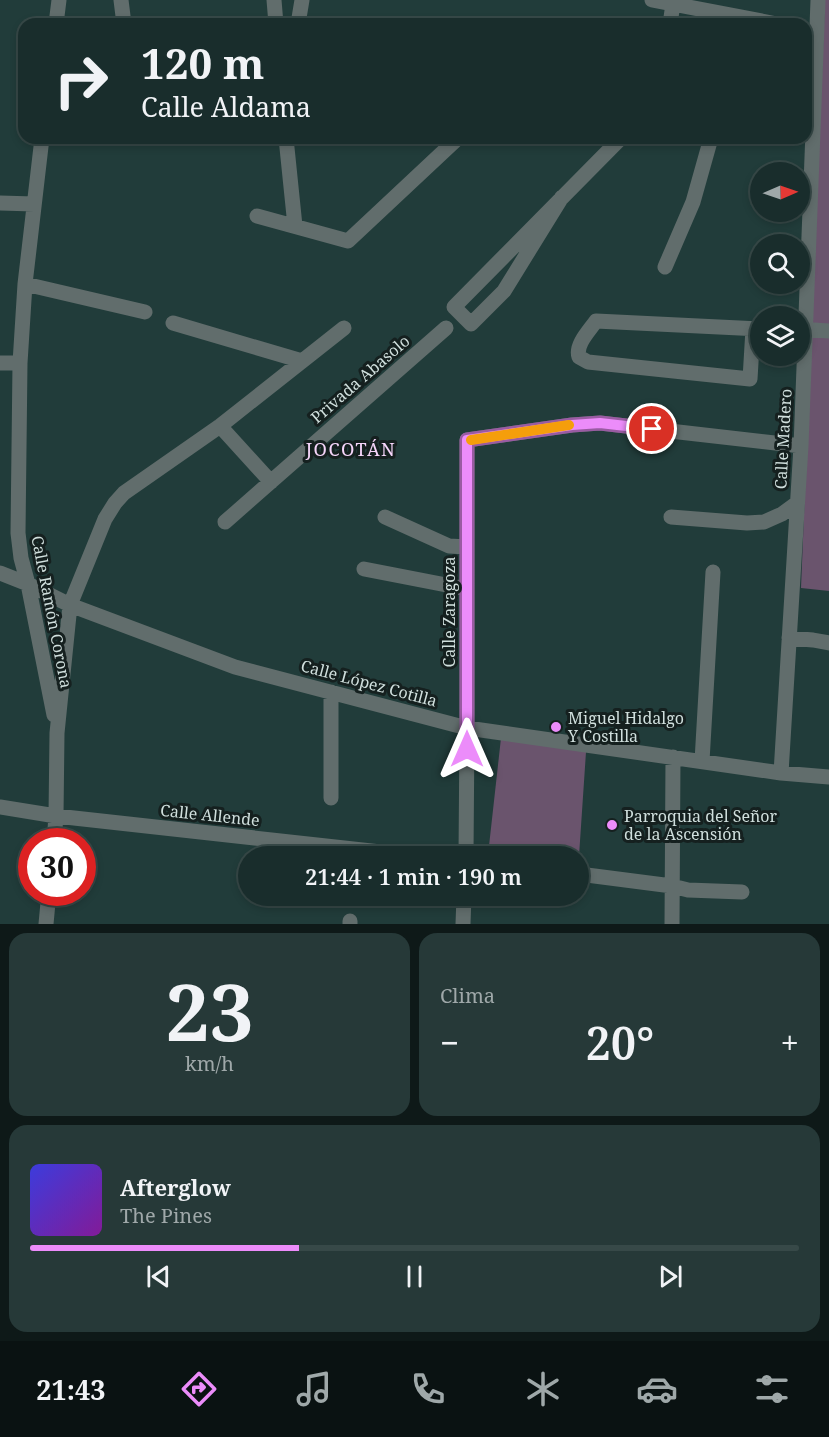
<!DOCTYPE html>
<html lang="es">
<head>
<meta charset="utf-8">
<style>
  body { margin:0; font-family:"Noto Serif",serif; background:#263938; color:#f1f3f6; height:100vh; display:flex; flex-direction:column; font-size:22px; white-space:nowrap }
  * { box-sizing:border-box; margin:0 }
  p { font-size:20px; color:#9fa8a9 }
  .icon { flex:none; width:33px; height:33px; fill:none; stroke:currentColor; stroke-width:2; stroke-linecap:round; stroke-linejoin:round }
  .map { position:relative; height:924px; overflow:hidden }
  .details { display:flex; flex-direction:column; gap:9px; padding:9px; background:#0e1918; flex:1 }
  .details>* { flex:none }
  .top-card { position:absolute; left:18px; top:18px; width:794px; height:126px; border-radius:18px; box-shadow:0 3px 9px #0003,0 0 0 2px #374948; background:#192d2c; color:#f1f3f6; overflow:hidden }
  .needle { width:39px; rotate:88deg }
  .buttons { position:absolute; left:750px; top:162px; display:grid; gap:12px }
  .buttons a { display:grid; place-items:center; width:60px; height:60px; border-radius:50%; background:#192d2c; box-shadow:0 3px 9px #0003,0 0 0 2px #374948; font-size:30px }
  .speed { position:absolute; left:18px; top:828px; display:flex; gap:12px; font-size:30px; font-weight:700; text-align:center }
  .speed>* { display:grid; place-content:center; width:78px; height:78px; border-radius:50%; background:#192d2c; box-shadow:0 3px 9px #0003,0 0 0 2px #374948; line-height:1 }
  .speed .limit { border:9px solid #d22; background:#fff; color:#111 }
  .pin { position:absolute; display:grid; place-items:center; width:51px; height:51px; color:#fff; margin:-26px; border:3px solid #fff; border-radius:50%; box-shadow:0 2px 6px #0007 }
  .me { position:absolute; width:66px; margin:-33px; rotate:0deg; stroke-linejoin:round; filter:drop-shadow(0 0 4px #0008) }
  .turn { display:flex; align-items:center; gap:21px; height:126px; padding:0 24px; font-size:27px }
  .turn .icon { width:78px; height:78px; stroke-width:2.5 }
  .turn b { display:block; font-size:42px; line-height:51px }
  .big { font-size:45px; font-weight:600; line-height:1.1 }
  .details .card { flex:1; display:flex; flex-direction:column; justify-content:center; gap:9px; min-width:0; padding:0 21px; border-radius:18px; background:#263938 }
  .details .dial { align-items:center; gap:0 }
  .dial b { font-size:78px; line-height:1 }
  .song { display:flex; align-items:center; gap:18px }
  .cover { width:72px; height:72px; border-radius:9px; background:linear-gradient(135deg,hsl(240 70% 55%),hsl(290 70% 35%)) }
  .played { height:6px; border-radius:3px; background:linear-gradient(90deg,#ec8cfa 35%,#374948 35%) }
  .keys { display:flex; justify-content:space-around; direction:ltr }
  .heat { display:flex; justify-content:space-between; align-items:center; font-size:33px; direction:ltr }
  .details .tiles { flex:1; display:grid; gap:9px; grid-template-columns:1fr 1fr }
  .card:last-child { grid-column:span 2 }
  .trip { position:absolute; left:238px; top:846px; width:351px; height:60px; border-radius:30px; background:#192d2c; box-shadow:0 3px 9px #0003,0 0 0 2px #374948; font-weight:600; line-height:60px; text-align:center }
  .tabs { display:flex; height:96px; justify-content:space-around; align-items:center; background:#0a1212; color:#9fa8a9 }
  .tabs .icon { width:42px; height:42px }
  .tabs .current { color:#ec8cfa }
  .tabs b { font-size:27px; color:#f1f3f6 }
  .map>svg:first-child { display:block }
  .green { fill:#6a546d }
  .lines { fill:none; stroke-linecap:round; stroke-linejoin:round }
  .minor { stroke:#616d6c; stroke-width:15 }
  .route-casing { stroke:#995ba2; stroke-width:15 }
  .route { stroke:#ec8cfa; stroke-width:10 }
  .slow { stroke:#f59e0b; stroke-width:10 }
  .poi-dot { fill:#ec8cfa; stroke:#15201f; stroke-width:2 }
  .labels { text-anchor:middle; stroke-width:6; stroke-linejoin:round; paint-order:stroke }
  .street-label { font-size:16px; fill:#d0dfdd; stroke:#15201f }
  .poi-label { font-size:16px; fill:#d0dfdd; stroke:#15201f; text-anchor:start }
  .neighbourhood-label { font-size:18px; letter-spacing:1.5px; fill:#f6d5fa; stroke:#15201f }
</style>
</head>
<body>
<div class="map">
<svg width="829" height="924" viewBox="0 0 829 924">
  <rect width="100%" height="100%" fill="#213c3a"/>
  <path class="green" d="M825 0H829V591L801 588Z
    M501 738 586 752 579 856 489 846Z"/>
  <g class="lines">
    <path class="minor" d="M121 0 124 24
      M274 0 276 24
      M652 0 777 24
      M56 24 59 0
      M298 24 302 0
      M670 24 673 4
      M42 138 25 284 20 363 18 533 21 558 28 584 54 715
      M286 138 295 226
      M562 197 504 291 471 324 454 307 621 138
      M0 203 34 204
      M257 216 348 241 458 138
      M665 267 693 202 711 138
      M25 284 145 312
      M173 323 302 361
      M753 329 750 379 588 362 579 357C575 345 589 331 596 321L760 329
      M800 329 829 331
      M0 363H20
      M220 426 271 482
      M385 517 449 546 467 547
      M671 517 747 523 764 522 782 514 797 503
      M225 522 446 328
      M364 569 467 589
      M0 573 28 584 70 605 235 667 467 728 781 773 829 777
      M789 638 813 640 829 643
      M331 692V798
      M702 761 713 572
      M781 773 801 446 818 0
      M0 807 56 816 417 856
      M54 842 56 816 57 733 70 605 105 519 115 503 124 493 220 426 344 328
      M466 856 467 728V440L572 425 600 423 801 446
      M579 874 672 886 688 890 742 892
      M46 924 49 892
      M350 924V921
      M463 924 464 896
      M672 924 673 757"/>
  </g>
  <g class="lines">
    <g class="route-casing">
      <path id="route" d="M467 749V440L572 425 600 423 652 429"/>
    </g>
    <use href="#route" class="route"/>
    <path class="slow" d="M471 440 569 425"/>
  </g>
  <g class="poi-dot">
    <circle cx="556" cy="727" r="6"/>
    <circle cx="612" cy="825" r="6"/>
  </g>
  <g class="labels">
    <g class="street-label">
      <text transform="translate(360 379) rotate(-41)" y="6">Privada Abasolo</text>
      <text transform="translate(783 439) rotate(-87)" y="6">Calle Madero</text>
      <text transform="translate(52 612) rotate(79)" y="6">Calle Ramón Corona</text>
      <text transform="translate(449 612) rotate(-90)" y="6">Calle Zaragoza</text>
      <text transform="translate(369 683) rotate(15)" y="6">Calle López Cotilla</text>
      <text transform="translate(210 815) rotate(6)" y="6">Calle Allende</text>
    </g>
    <g class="poi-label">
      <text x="568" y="724">Miguel Hidalgo<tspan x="568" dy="18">Y Costilla</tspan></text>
      <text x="624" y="822">Parroquia del Señor<tspan x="624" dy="18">de la Ascensión</tspan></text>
    </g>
    <g class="neighbourhood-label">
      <text x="351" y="456">JOCOTÁN</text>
    </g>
  </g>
</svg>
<div class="buttons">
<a><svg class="needle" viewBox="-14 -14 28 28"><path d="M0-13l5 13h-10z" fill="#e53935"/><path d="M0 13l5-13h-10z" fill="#9fa8a9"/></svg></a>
<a><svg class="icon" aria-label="search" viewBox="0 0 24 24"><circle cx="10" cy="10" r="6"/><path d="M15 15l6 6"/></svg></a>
<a><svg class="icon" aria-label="layers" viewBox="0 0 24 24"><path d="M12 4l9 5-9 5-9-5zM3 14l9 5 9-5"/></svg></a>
</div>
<div class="speed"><div class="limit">30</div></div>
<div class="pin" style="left:652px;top:429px;background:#d93025"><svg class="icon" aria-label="arrive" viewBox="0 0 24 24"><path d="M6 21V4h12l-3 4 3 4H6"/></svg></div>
<svg class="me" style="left:467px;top:749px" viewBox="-20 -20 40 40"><path d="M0-17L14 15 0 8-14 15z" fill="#ec8cfa" stroke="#fff" stroke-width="4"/></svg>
<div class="trip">21:44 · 1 min · 190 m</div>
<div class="top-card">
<div class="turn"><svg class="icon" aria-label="right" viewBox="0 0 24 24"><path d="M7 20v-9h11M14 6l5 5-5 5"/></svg><div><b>120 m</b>Calle Aldama</div></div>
</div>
</div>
<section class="details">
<div class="tiles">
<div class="card dial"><b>23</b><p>km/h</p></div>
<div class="card"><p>Clima</p>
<div class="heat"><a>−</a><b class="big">20°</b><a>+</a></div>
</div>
<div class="card">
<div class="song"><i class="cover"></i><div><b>Afterglow</b><p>The Pines</p></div></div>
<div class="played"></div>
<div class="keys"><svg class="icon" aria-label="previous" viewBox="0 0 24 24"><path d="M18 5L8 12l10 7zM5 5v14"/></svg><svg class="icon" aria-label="pause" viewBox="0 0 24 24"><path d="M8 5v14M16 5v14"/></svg><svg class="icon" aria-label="next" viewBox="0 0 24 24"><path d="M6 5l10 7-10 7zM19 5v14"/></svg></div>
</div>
</div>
</section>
<nav class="tabs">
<b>21:43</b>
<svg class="icon current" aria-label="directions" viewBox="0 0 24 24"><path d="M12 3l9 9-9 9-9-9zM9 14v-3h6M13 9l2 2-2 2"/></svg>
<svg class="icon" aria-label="music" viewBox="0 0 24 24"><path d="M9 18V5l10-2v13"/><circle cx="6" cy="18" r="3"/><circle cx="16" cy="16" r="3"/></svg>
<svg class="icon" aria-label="phone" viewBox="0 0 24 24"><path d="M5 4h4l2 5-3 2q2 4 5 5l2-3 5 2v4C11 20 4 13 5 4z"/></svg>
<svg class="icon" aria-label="climate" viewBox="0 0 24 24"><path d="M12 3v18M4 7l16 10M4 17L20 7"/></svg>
<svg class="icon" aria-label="car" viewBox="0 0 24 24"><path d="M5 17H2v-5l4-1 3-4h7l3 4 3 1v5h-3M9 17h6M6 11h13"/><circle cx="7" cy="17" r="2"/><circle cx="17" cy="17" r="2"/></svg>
<svg class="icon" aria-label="filters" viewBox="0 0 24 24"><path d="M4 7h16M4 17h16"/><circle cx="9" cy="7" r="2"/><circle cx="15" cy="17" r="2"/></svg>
</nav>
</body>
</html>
